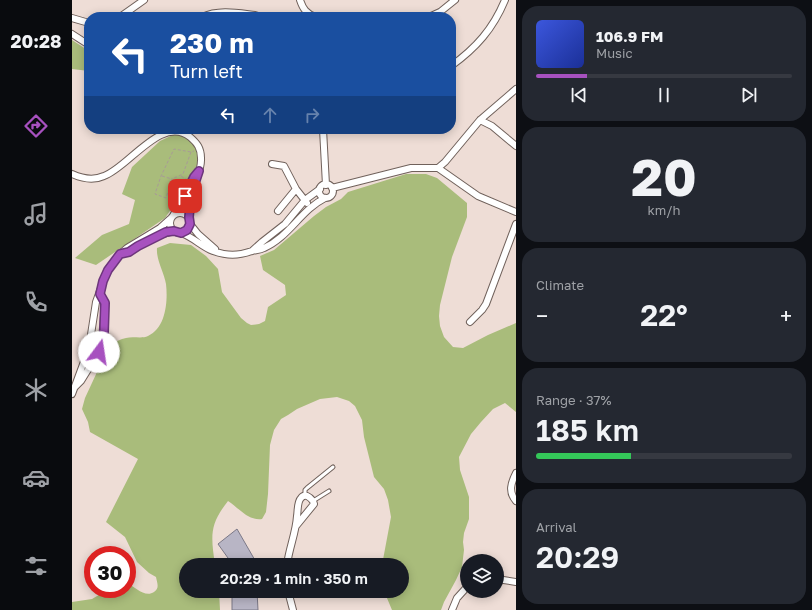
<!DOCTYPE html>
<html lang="en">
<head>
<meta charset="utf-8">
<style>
  body { margin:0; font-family:"Golos Text",sans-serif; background:#242831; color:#f1f3f6; height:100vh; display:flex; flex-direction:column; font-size:15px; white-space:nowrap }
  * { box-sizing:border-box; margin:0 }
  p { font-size:13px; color:#9ea1a6 }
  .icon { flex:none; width:22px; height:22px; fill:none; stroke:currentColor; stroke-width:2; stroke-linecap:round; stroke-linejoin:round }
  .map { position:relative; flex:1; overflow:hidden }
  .panel { display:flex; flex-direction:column; gap:6px; padding:6px; background:#0d0f14; width:296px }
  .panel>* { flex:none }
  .banner { position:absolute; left:12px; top:12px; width:372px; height:122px; border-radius:16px; box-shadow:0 2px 10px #0003; background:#1a4fa0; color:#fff; overflow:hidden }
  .tools { position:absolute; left:388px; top:554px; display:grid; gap:8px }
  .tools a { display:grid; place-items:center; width:44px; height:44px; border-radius:50%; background:#171b24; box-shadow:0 2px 10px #0003; font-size:20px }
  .speed { position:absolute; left:12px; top:546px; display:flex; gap:8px; font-size:20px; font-weight:700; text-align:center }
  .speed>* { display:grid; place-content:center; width:52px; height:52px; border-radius:50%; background:#171b24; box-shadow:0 2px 10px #0003; line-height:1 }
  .speed .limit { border:6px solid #d22; background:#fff; color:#111 }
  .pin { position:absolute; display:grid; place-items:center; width:34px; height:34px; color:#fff; margin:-17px; border-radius:8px; box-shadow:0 2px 6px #0006 }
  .me { position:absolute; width:44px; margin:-22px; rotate:14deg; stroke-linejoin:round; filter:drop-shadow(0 0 3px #0008) }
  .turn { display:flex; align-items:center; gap:14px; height:84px; padding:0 20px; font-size:18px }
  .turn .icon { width:52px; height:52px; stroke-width:2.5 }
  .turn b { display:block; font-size:28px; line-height:34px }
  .lanes { display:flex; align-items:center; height:38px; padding:0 20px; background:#0003; justify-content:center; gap:20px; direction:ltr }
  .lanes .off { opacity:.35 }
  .big { font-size:30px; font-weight:600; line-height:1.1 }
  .panel .card { flex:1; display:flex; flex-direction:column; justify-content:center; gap:6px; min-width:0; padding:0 14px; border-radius:16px; background:#242831 }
  .panel .dial { align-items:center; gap:0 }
  .dial b { font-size:52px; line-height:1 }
  .song { display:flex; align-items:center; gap:12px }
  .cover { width:48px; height:48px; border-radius:6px; background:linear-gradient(135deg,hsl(230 70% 55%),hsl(230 70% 35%)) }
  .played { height:4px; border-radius:2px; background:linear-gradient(90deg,#a751bf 20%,#363941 20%) }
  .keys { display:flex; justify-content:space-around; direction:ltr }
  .heat { display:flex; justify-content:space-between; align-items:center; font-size:22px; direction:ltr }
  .charge { height:6px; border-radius:3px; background:linear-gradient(90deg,#34c759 37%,#363941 0) }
  .trip { position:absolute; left:107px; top:558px; width:230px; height:40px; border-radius:20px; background:#171b24; box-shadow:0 2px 10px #0003; font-weight:600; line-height:40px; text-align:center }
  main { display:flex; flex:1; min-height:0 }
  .menu { display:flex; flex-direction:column; width:72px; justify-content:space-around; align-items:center; background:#090b0e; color:#9ea1a6 }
  .menu .icon { width:28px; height:28px }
  .menu .on { color:#a751bf }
  .menu b { font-size:18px; color:#f1f3f6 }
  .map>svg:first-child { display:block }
  .green { fill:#a9bc7b }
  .building { fill:#b8b5c5; stroke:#7b7887 }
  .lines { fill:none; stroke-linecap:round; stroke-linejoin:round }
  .service-casing { stroke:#70615b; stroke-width:5 }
  .minor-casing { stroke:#70615b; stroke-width:8 }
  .path { stroke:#a89b96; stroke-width:1; stroke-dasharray:3 2; stroke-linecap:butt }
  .service { stroke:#fff; stroke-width:3 }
  .minor { stroke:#fff; stroke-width:6 }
  .route-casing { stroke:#6d357c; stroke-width:10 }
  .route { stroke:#a751bf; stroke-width:7 }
</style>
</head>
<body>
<main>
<nav class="menu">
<b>20:28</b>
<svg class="icon on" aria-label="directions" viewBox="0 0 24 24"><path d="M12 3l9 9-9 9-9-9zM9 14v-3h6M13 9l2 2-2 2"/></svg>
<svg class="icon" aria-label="music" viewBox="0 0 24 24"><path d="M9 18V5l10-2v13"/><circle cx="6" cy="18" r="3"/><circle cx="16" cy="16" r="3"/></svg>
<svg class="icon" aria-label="phone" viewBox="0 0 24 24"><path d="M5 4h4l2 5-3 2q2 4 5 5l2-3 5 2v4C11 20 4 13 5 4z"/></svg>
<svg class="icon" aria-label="climate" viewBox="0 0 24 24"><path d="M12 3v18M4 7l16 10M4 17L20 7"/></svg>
<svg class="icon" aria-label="car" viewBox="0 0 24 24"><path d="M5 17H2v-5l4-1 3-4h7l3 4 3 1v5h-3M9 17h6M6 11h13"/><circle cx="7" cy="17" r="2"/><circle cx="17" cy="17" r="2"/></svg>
<svg class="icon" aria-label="filters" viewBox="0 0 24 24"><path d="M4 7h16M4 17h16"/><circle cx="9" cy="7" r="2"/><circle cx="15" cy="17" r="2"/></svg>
</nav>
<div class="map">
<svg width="444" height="610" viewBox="0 0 444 610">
  <rect width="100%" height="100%" fill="#eeddd6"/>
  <path class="green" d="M0 40 17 51V71L0 69Z
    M103 134 113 136 123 144 127 152V161L113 189 93 218 24 265 3 258 30 235 57 224 63 200 50 194 60 167 88 141Z
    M334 174H354L365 178 395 203V217L380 257 368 305 367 316 368 326 372 337 381 347 391 348 416 335 444 323V412L433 403 421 409 409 422 399 434 387 457 388 470 397 497V519L392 533 391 542 392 550 390 567 384 580 372 602 369 610H320L312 591H330V565H310L319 517 316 500 312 489 302 477 292 437 290 420 283 406 277 401 265 397 248 399 225 409 216 415 209 419 202 430 198 445 196 494 194 512 190 519C176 521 167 508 156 501 137 525 139 536 143 565H114V591H147L148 610H0V602L20 599 37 589H55V583C63 587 73 598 82 592 88 588 85 583 84 577L77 573 65 562 53 537 34 522 66 459 18 432 16 422 10 409 13 398 32 357 37 344C43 342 49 339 54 338 61 336 70 339 76 336 94 328 96 301 94 284 92 272 84 260 85 248L98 243 119 245 134 256 146 269 150 292 169 318 175 323 179 325 187 324 193 321 196 307 214 295 213 285 191 270 188 256 202 250 242 216 254 207 269 199 276 192Z"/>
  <path class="building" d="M165 529 184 562 178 565H161L146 544Z
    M160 591H185L186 610H160Z"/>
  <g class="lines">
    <g class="service-casing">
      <path id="service" d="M233 495V490L235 488 261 467
        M241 501 257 491"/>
    </g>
    <g class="minor-casing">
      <path id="minor" d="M228 0C231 9 234 13 243 17
        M48 17 72 0
        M130 17C147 9 166 13 183 15L189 17
        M357 17 368 12 383 0
        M0 18 17 23
        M0 34 17 45
        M379 66C404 48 421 29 433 0
        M408 120 420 126 444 146
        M251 129 254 185
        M200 164 212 166 224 189
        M366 168 373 162 408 120 444 89
        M0 174C11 179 21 181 32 176 56 168 90 114 118 137 125 143 129 148 129 158 130 171 122 183 119 196 117 203 117 210 117 217
        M247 191a7 7 0 1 1 14 0a7 7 0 1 1-14 0Z
        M260 188 339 168H366L406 196 444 212
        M206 211 224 189 235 203
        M98 223a10 10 0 1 1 20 0a10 10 0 1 1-20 0Z
        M102 214 108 206 121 179
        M118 224 126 234 143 249
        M109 233C121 237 130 247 141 251 156 256 165 256 180 251 184 250 188 250 192 248 217 237 229 210 253 198
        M64 247 85 236 102 231
        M180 251 190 242 213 224 233 200 248 189
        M398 322 410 310 414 304 444 224
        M3 387 9 381 27 352 30 340 33 303 28 294
        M0 394 13 359 18 341 24 302 35 271 48 254 55 248 88 228 98 219
        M444 473C439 483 436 492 444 501
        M215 565C217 548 224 533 225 516 226 511 225 502 229 498 233 493 238 497 241 501L242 504 224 526
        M425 579 444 582
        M216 591 221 610
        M380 610 385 598 395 587"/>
    </g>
    <path class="path" d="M119 152 111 174 100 179 94 198 83 194 89 176 102 149 119 152 122 151
      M90 176 100 179
      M109 176 115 180"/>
    <use href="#service" class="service"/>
    <use href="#minor" class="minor"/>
  </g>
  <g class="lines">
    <g class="route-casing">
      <path id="route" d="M27 352 32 332 33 303 28 294 31 281 36 270 48 254 57 252 66 246 94 232 102 231 109 233 115 230 118 224 117 217 119 195 127 171 122 177 113 196"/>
    </g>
    <use href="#route" class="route"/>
  </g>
</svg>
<div class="tools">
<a><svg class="icon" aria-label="layers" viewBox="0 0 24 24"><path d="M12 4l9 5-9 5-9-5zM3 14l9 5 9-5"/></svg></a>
</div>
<div class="speed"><div class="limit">30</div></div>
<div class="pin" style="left:113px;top:196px;background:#d93025"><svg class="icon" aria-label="arrive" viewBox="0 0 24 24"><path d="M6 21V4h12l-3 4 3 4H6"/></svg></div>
<svg class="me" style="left:27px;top:352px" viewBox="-20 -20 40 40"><circle r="19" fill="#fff"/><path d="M0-13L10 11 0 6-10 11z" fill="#a751bf"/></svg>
<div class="trip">20:29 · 1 min · 350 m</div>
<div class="banner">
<div class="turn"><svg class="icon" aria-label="left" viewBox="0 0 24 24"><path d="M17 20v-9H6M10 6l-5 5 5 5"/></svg><div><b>230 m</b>Turn left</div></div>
<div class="lanes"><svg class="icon" aria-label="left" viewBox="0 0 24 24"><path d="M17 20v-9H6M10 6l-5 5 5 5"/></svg><svg class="icon off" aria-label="ahead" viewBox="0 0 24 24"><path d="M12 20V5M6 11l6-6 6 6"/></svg><svg class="icon off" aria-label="right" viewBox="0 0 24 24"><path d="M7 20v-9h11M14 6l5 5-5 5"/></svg></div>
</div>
</div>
<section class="panel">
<div class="card">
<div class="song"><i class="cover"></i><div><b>106.9 FM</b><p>Music</p></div></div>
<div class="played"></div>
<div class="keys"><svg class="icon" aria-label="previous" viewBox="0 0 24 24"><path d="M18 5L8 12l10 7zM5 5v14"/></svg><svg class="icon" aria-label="pause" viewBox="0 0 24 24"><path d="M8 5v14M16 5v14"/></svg><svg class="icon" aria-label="next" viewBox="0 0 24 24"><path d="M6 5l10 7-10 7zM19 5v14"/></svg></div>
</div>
<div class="card dial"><b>20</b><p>km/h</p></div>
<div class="card"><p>Climate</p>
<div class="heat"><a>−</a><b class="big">22°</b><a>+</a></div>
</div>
<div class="card"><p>Range · 37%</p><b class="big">185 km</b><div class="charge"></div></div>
<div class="card"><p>Arrival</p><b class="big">20:29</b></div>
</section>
</main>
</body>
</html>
